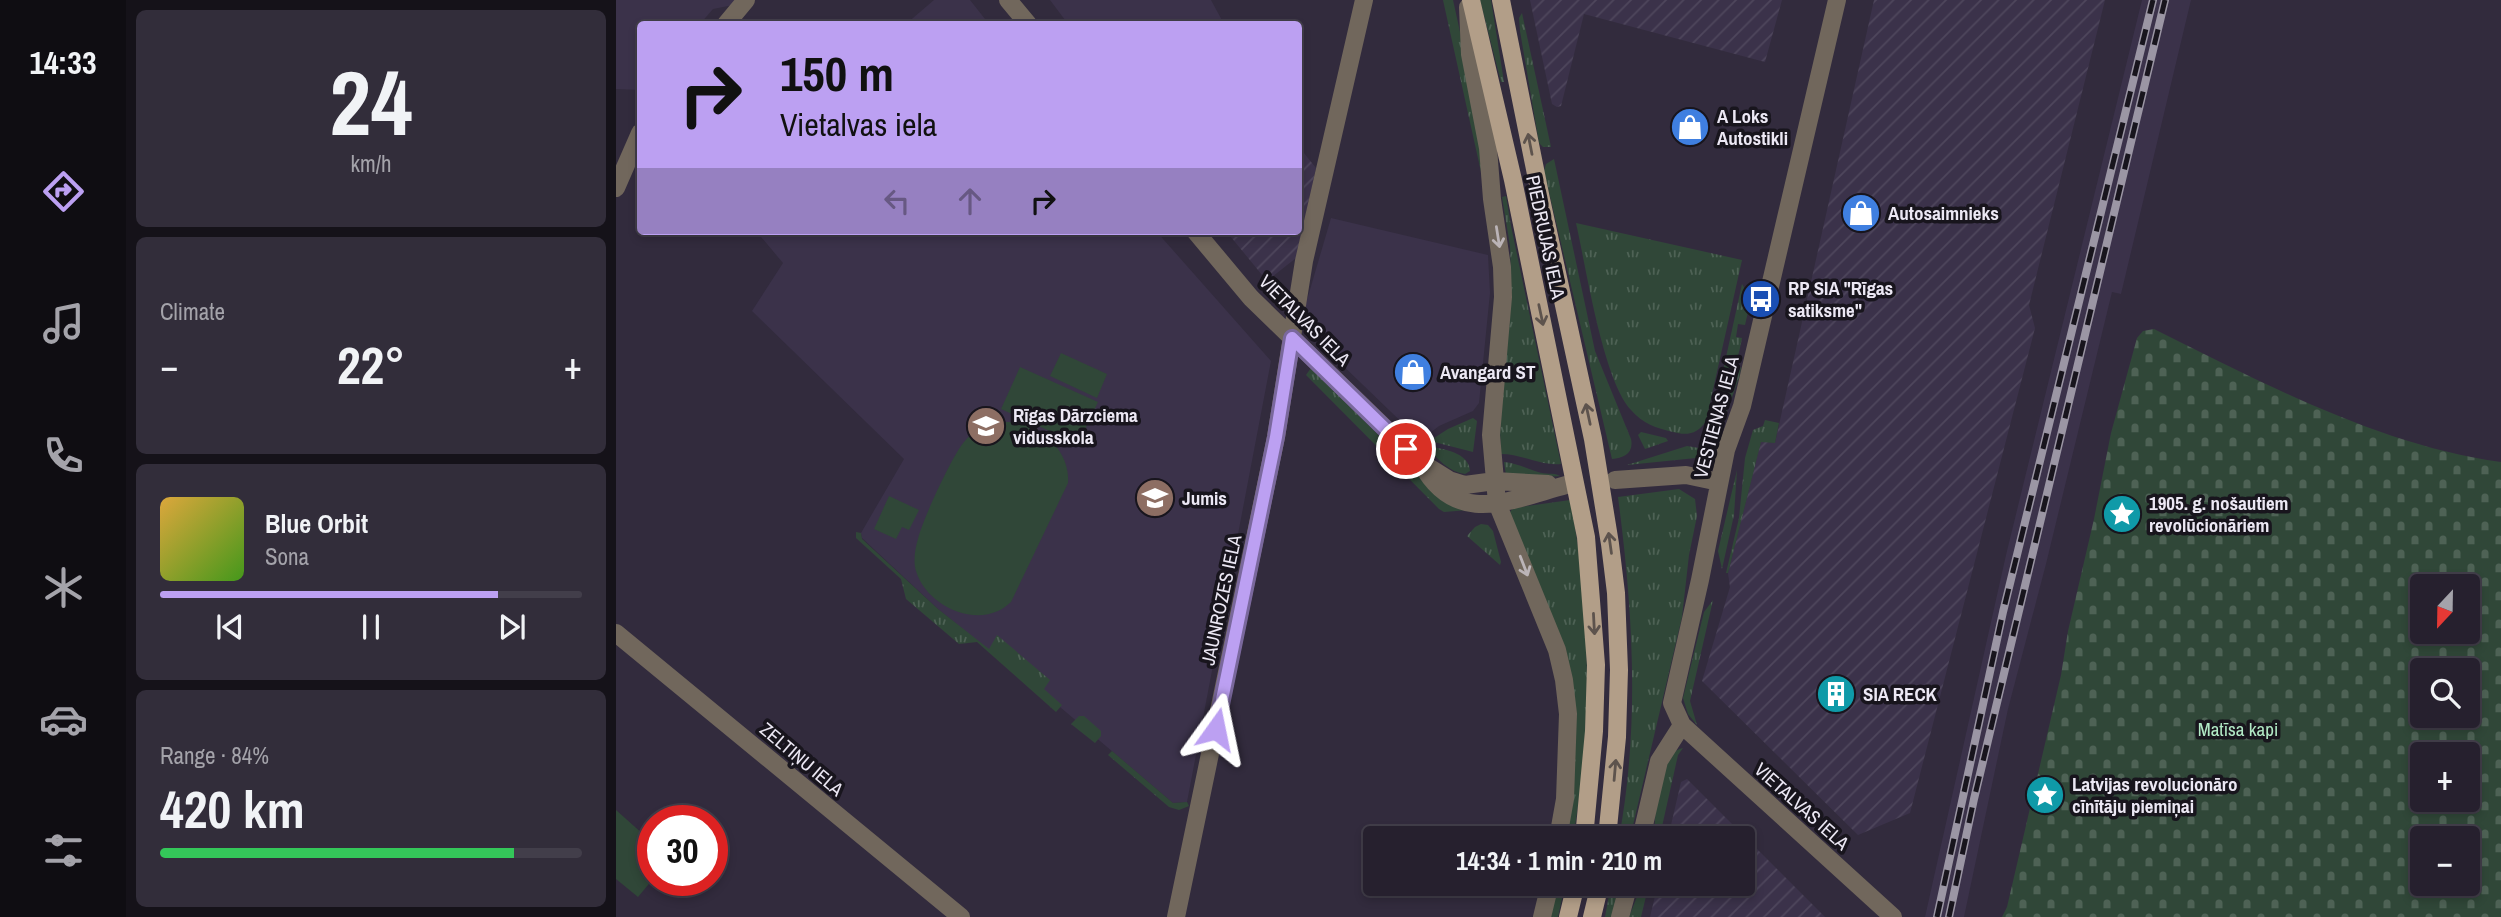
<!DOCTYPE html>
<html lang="en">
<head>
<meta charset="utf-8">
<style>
  body { margin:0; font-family:"Archivo Narrow",sans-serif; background:#322d3a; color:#f1f3f6; height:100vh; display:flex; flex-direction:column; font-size:26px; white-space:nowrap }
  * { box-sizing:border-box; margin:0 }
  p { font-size:23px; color:#a4a3aa }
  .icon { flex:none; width:38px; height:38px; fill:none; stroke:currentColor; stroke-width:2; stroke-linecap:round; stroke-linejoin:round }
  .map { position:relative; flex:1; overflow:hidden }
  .side { display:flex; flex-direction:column; gap:10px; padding:10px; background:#151219; width:490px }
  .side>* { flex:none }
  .guide { position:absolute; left:21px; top:21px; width:665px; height:214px; border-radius:7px; box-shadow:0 4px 10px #0003,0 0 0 2px #423e4a; background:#bca0f2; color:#111; overflow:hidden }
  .needle { width:46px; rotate:202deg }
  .tools { position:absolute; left:1794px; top:574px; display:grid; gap:14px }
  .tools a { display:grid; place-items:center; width:70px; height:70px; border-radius:7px; background:#26202e; box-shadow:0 4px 10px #0003,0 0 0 2px #423e4a; font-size:35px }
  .speed { position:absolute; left:21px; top:805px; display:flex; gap:14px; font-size:35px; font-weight:700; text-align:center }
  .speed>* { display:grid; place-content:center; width:91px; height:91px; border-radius:50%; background:#26202e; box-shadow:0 4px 10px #0003,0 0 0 2px #423e4a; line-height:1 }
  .speed .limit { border:10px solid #d22; background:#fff; color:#111 }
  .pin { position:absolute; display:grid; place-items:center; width:60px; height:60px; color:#fff; margin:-30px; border:4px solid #fff; border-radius:50%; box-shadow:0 2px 7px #0007 }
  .me { position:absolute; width:77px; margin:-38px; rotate:12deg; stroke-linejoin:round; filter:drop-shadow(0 0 5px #0008) }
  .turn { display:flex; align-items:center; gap:24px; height:147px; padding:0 28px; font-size:32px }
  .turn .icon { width:91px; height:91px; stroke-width:2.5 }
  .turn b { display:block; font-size:49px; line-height:60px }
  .lanes { display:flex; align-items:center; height:66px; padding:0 28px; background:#0003; justify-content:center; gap:35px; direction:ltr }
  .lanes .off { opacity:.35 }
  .big { font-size:52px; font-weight:800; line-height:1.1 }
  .side .tile { flex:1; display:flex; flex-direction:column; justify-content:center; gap:10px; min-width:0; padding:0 24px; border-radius:10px; background:#322d3a }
  .side .dial { align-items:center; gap:0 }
  .dial b { font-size:91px; line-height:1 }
  .song { display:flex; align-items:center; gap:21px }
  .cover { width:84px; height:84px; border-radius:10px; background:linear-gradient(135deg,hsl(40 70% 55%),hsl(100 70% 35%)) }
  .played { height:7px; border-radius:4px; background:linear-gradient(90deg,#bca0f2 80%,#423e4a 80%) }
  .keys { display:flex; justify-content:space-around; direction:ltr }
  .heat { display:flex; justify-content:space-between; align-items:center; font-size:38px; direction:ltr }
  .charge { height:10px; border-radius:5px; background:linear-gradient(90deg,#34c759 84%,#423e4a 0) }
  .trip { position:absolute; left:747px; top:826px; width:392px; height:70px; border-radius:7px; background:#26202e; box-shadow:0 4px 10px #0003,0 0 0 2px #423e4a; font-weight:800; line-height:70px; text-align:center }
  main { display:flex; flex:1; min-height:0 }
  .menu { display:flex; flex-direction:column; width:126px; justify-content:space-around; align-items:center; background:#0f0d12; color:#a4a3aa }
  .menu .icon { width:49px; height:49px }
  .menu .active { color:#bca0f2 }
  .menu b { font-size:32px; color:#f1f3f6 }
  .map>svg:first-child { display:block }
  .built { fill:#3b324a }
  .industrial { fill:url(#industrial-furrows) }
  .grass { fill:url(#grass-tufts) }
  .cemetery { fill:url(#cemetery-stones); fill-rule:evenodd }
  .green { fill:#304738 }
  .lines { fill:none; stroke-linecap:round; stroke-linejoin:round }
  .minor { stroke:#71675c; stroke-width:18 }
  .major { stroke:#b29e88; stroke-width:18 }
  .rail-casing { stroke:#9b96a4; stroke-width:8 }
  .rail { stroke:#18151d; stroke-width:5; stroke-dasharray:16; stroke-linecap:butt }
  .oneway { stroke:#5d534d }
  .oneway2 { stroke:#bbb4b7 }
  .route-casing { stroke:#7a689d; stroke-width:18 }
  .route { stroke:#bca0f2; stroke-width:12 }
  .labels { text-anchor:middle; stroke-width:7; stroke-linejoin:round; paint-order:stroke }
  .poi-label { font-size:19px; font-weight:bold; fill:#ece8f4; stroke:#18151d; text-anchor:start }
  .street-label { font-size:19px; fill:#ece8f4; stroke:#18151d }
  .park-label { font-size:19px; fill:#b2eac6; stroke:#18151d }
</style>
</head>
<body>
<main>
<nav class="menu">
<b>14:33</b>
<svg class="icon active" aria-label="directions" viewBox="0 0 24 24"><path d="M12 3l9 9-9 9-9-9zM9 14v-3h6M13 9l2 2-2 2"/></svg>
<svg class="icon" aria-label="music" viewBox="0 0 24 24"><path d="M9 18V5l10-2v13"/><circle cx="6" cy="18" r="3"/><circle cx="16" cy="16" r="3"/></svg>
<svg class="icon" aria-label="phone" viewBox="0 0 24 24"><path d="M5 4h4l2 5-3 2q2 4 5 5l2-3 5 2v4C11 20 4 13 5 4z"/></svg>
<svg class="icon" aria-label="climate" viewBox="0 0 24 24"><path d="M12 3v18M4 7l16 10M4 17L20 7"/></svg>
<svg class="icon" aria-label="car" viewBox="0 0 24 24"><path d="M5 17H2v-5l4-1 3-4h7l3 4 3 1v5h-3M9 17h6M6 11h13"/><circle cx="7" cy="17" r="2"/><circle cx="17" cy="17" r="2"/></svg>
<svg class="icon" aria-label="filters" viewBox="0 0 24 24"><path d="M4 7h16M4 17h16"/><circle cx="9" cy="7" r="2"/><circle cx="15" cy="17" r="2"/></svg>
</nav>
<section class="side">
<div class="tile dial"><b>24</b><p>km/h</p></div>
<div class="tile"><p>Climate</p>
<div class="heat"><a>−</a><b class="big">22°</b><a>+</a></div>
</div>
<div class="tile">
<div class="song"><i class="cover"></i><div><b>Blue Orbit</b><p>Sona</p></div></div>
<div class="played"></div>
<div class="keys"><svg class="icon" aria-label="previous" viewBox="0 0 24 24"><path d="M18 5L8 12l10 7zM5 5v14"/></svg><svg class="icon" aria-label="pause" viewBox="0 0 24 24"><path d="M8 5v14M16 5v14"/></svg><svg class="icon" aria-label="next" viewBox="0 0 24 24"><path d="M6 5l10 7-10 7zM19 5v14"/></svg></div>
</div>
<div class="tile"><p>Range · 84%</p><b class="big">420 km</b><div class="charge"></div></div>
</section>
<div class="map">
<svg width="1885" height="917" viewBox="0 0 1885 917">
  <defs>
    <pattern id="industrial-furrows" width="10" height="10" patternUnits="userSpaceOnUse" patternTransform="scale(1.75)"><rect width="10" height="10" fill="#3b324a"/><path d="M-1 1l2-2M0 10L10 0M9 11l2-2" fill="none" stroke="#4e465c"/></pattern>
    <pattern id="grass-tufts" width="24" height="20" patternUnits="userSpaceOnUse" patternTransform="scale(1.75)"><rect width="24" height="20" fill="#304738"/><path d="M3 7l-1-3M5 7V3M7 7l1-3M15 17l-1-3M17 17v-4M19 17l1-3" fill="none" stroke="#4e6255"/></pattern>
    <pattern id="cemetery-stones" width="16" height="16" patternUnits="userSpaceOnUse" patternTransform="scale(1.75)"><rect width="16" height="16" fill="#304738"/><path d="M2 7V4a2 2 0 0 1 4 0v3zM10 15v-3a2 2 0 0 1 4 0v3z" fill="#4e6255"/></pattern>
  </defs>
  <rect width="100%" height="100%" fill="#322b3d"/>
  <path class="built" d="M0 0H126L122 4 97 9 84 24H24V90L0 89Z
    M318 0H354L373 24H290Z
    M434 0H595L608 24H452Z
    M1526 0H1575L1505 294 1496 292 1430 564 1392 709 1348 917H1309L1390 555Z
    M715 218 872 255 874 293 863 403 857 411 823 426 809 437 802 438 689 329 686 317Z
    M140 231H540L655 361 571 802 557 803 444 707 322 609 246 538 245 533 288 459 136 311 167 263Z"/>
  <path class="industrial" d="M914 0H1166L1149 62 968 14 945 106 941 107 936 104Z
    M1258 0H1489L1413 305 1419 328 1294 813 1242 835 1086 681 1114 587 1112 573 1145 441 1159 443Z
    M683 147 700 168 680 258 651 281 610 231H682Z
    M1071 779 1209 917H1034L1042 884H1127V838H1052L1065 782Z"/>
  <path class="grass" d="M827 0H837L864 123 869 190Z
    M864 0H875L888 82H885Z
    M906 13 935 147H927L923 143 904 31 903 18Z
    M938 159 979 351 1015 439C1018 453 1008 458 996 459L928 171 930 164Z
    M890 196 895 226 945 464C924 466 906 454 885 454L884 431 895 278 894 246 886 197Z
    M960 223 1126 260 1090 421C1082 434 1071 436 1057 432 1040 428 1027 424 1015 410 987 380 970 267 960 223Z
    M1126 284 1135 299 1129 325 1122 324 1120 337 1126 338C1123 353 1122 365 1107 371Z
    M1125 367 1124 375 1099 444 1093 439 1105 386 1108 380Z
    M695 368 827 499 852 510 828 512 823 509 690 375Z
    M857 418 861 421 857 452 818 442V438L832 429Z
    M1149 420 1163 423 1159 443 1145 442 1112 573H1110L1123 518 1129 458 1137 430 1147 426Z
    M1025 432 1050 438 1052 441 1029 449 1022 435Z
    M811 446C827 449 853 452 854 471L849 474C833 472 822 459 811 448Z
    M1071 446 1095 450 1080 458 1011 465Z
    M888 462C900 463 909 468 922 472 929 475 937 472 944 476L902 479 890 475Z
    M1121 470 1118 515 1106 569 1102 551Z
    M1063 489 1079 499 1081 516 1073 555 1066 617 1014 838H1003C1024 725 1017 611 1002 497Z
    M954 500C976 609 976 729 957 838H950L958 733 894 512 897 508Z
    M865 524 872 525 877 531 885 562 884 565 851 536 859 527Z
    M240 532 245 533 246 539 322 609 373 649 381 635 434 680 428 689 446 705 440 712 361 642 343 644 290 599 285 579 240 538Z
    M1097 600 1074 701 1081 725 1072 714 1067 698 1088 612Z
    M463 716H468L485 731V736L479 743 455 724Z
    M1067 748 1062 755 1045 831H1038C1042 805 1035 756 1067 748Z
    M496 751 557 803 571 802 573 806 563 810 553 807 492 755Z
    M941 884H949L942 917H933Z
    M995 884H1003L996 917H989Z
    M1026 884 1032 888 1025 917H1013Z"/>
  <path class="cemetery" d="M1538 329C1645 382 1765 446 1885 462V917H1386L1391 907 1445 675 1452 631 1478 519 1495 433 1521 338 1527 331ZM1806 586H1852V632H1806ZM1806 670H1852V716H1806ZM1806 754H1852V800H1806ZM1806 838H1852V884H1806Z"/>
  <path class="green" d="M445 353 491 374 481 398 434 376Z
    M404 367 482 402 462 444 385 409Z
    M384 422C395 422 407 422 418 428 438 438 454 460 452 483L395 602C391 605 387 609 382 611 351 625 309 602 300 571 297 562 299 548 302 539 306 521 336 456 348 442 357 431 370 424 384 422Z
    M273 496 303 510 293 530 286 527 280 539 258 529Z
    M0 810 37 843V879L22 897 0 879Z"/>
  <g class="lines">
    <path class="minor" d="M392 0 412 24
      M1221 0 1126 406 1110 450 1084 580 1056 703 1066 725 1277 917
      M852 7 854 54 872 148 876 199 886 267 887 297 875 435 881 503 941 650 948 680 952 714 949 799 942 838
      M110 24 130 0
      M0 188 24 133
      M579 231 635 298 805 463C840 528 894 500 950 485
      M809 465 833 480 849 485 879 481 932 484
      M999 480 1070 475 1103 482
      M0 633 345 917
      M1025 838 1043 761 1066 725
      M560 917 660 437 688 261 748 0
      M926 917 934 884
      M1004 917 1013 884"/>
    <path class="major" d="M855 0 897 180 970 537 980 665 978 731 968 838
      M885 0 925 199 977 439 994 544 1000 593 1003 670 1001 737 991 838
      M952 917 960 884
      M976 917 984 884"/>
    <g class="rail-casing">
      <path id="rail" d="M1321 917 1387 612 1537 0
        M1333 917 1358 799 1549 0"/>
    </g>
    <use href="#rail" class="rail"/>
  </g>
  <defs><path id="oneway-shaft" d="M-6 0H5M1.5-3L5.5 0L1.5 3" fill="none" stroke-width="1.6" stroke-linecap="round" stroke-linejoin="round" transform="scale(1.75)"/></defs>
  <g class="oneway">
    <use href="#oneway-shaft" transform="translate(914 144) rotate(-101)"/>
    <use href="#oneway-shaft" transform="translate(925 315) rotate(78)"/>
    <use href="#oneway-shaft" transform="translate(972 414) rotate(-102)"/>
    <use href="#oneway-shaft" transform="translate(994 543) rotate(-98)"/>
    <use href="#oneway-shaft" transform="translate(978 624) rotate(87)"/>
    <use href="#oneway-shaft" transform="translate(999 770) rotate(-85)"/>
  </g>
  <g class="oneway2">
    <use href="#oneway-shaft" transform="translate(882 237) rotate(81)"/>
    <use href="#oneway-shaft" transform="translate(908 566) rotate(69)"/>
  </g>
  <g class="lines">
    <g class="route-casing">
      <path id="route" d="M600 729 660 437 676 338 790 449"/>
    </g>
    <use href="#route" class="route"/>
  </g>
  <defs>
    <g id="shop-disc" transform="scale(2.0125)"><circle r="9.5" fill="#3f7fe0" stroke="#18151d"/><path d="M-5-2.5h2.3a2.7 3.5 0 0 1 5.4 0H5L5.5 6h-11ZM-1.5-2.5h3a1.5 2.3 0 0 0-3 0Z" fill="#fff"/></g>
    <g id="bus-disc" transform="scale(2.0125)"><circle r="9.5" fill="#1a4fb4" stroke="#18151d"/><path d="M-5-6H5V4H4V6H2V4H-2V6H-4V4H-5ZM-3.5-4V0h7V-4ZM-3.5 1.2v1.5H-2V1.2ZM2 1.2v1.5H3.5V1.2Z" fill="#fff"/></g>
    <g id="school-disc" transform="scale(2.0125)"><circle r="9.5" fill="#8d6e63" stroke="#18151d"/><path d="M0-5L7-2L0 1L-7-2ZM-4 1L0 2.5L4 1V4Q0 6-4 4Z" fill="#fff"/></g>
    <g id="sight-disc" transform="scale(2.0125)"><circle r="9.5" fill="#0f9aa8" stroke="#18151d"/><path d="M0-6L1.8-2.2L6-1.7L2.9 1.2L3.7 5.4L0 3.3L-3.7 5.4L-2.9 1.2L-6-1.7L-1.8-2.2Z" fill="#fff"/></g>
    <g id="building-disc" transform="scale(2.0125)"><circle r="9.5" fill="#0f9aa8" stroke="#18151d"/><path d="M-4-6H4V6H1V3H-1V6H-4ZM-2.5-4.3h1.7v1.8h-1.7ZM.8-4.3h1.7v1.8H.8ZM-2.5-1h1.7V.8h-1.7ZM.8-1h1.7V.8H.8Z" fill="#fff"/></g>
  </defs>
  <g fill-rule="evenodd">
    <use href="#shop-disc" x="1074" y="127"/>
    <use href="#shop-disc" x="1245" y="213"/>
    <use href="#bus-disc" x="1145" y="299"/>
    <use href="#shop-disc" x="797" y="372"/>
    <use href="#school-disc" x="370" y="426"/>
    <use href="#school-disc" x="539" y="498"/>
    <use href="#sight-disc" x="1506" y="514"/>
    <use href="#building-disc" x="1220" y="694"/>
    <use href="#sight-disc" x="1429" y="795"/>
  </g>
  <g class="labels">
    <g class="poi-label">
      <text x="1101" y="123">A Loks<tspan x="1101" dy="22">Autostikli</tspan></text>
      <text x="1272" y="220">Autosaimnieks</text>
      <text x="1172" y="295">RP SIA "Rīgas<tspan x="1172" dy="22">satiksme"</tspan></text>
      <text x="824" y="379">Avangard ST</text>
      <text x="397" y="422">Rīgas Dārzciema<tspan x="397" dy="22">vidusskola</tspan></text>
      <text x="566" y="505">Jumis</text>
      <text x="1533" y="510">1905. g. nošautiem<tspan x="1533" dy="22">revolūcionāriem</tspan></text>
      <text x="1247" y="701">SIA RECK</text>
      <text x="1456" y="791">Latvijas revolucionāro<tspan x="1456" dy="22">cīnītāju piemiņai</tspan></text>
    </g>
    <g class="street-label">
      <text transform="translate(930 237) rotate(78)" y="7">PIEDRUJAS IELA</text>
      <text transform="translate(689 320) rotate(45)" y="7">VIETALVAS IELA</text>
      <text transform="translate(1100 417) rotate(-75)" y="7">VESTIENAS IELA</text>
      <text transform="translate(605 600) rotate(-78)" y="7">JAUNROZES IELA</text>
      <text transform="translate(186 759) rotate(40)" y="7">ZELTIŅU IELA</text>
      <text transform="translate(1186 806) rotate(42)" y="7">VIETALVAS IELA</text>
    </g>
    <g class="park-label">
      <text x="1622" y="736">Matīsa kapi</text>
    </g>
  </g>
</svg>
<div class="tools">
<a><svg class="needle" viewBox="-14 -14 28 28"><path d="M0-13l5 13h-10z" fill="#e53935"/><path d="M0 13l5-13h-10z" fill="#a4a3aa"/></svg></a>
<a><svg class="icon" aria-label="search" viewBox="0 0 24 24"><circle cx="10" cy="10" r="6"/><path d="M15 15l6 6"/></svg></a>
<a>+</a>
<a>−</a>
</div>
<div class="speed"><div class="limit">30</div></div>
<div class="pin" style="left:790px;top:449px;background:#d93025"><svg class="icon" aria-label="arrive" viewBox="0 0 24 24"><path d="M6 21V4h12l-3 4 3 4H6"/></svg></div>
<svg class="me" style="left:600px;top:729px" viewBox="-20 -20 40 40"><path d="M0-17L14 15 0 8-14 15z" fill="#bca0f2" stroke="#fff" stroke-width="4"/></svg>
<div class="trip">14:34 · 1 min · 210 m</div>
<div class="guide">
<div class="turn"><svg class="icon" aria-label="right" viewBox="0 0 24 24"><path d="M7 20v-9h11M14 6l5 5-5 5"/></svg><div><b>150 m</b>Vietalvas iela</div></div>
<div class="lanes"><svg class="icon off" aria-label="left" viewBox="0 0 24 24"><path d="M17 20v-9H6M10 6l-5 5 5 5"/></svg><svg class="icon off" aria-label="ahead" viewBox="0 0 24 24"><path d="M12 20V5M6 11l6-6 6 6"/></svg><svg class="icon" aria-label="right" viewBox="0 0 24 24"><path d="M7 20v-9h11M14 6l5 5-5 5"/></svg></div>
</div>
</div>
</main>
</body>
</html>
